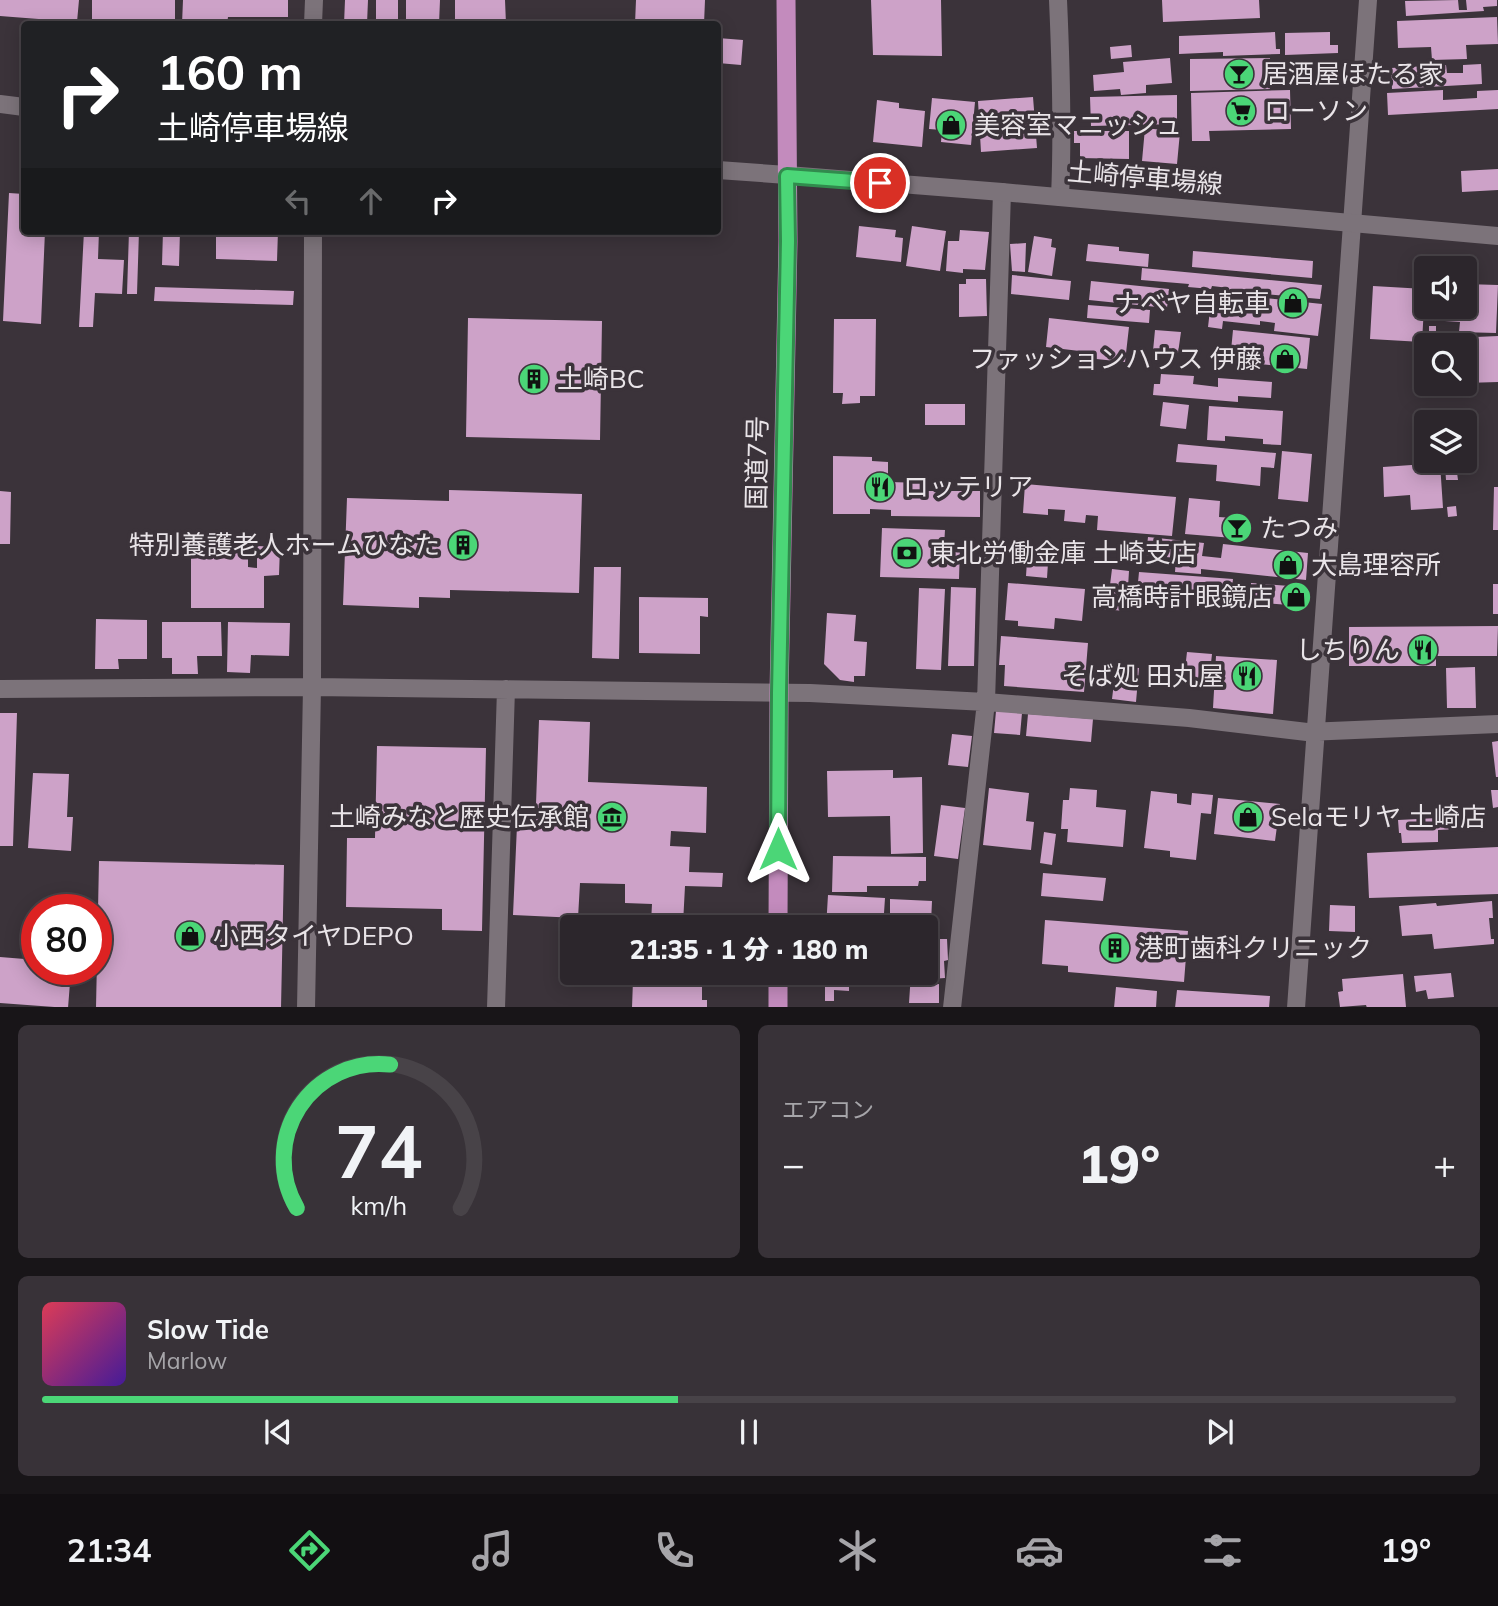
<!DOCTYPE html>
<html lang="ja">
<head>
<meta charset="utf-8">
<style>
  body { margin:0; font-family:Mulish,"Noto Sans JP",sans-serif; background:#383238; color:#f1f3f6; height:100vh; display:flex; flex-direction:column; font-size:26px; white-space:nowrap }
  * { box-sizing:border-box; margin:0 }
  p { font-size:23px; color:#a6a5a9 }
  .icon { flex:none; width:38px; height:38px; fill:none; stroke:currentColor; stroke-width:2; stroke-linecap:round; stroke-linejoin:round }
  .map { position:relative; height:1007px; overflow:hidden }
  .panel { display:flex; flex-direction:column; gap:18px; padding:18px; background:#181518; flex:1 }
  .panel>* { flex:none }
  .hud { position:absolute; left:21px; top:21px; width:700px; height:214px; border-radius:7px; box-shadow:0 4px 18px #0003,0 0 0 2px #484348; background:#202124; color:#fff; overflow:hidden }
  .buttons { position:absolute; left:1414px; top:256px; display:grid; gap:14px }
  .buttons a { display:grid; place-items:center; width:63px; height:63px; border-radius:7px; background:#2c262c; box-shadow:0 4px 18px #0003,0 0 0 2px #484348; font-size:35px }
  .speed { position:absolute; left:21px; top:894px; display:flex; gap:14px; font-size:35px; font-weight:700; text-align:center }
  .speed>* { display:grid; place-content:center; width:91px; height:91px; border-radius:50%; background:#2c262c; box-shadow:0 4px 18px #0003,0 0 0 2px #484348; line-height:1 }
  .speed .limit { border:10px solid #d22; background:#fff; color:#111 }
  .pin { position:absolute; display:grid; place-items:center; width:60px; height:60px; color:#fff; margin:-30px; border:4px solid #fff; border-radius:50%; box-shadow:0 2px 7px #0007 }
  .me { position:absolute; width:77px; margin:-38px; rotate:0deg; stroke-linejoin:round; filter:drop-shadow(0 0 5px #0008) }
  .turn { display:flex; align-items:center; gap:24px; height:147px; padding:0 21px; font-size:32px }
  .turn .icon { width:91px; height:91px; stroke-width:2.5 }
  .turn b { display:block; font-size:49px; line-height:60px }
  .lanes { display:flex; align-items:center; height:66px; padding:0 21px; background:#0003; justify-content:center; gap:35px; direction:ltr }
  .lanes .off { opacity:.35 }
  .big { font-size:52px; font-weight:800; line-height:1.1 }
  .panel .widget { flex:1; display:flex; flex-direction:column; justify-content:center; gap:10px; min-width:0; padding:0 24px; border-radius:10px; background:#383238 }
  .panel .dial { align-items:center; gap:0 }
  .dial svg { height:182px; overflow:visible; fill:none; stroke:#484348; stroke-width:7; stroke-linecap:round; text-anchor:middle }
  .dial text { fill:#f1f3f6; stroke:none }
  .song { display:flex; align-items:center; gap:21px }
  .cover { width:84px; height:84px; border-radius:10px; background:linear-gradient(135deg,hsl(350 70% 55%),hsl(260 70% 35%)) }
  .played { height:7px; border-radius:4px; background:linear-gradient(90deg,#4bd677 45%,#484348 45%) }
  .keys { display:flex; justify-content:space-around; direction:ltr }
  .heat { display:flex; justify-content:space-between; align-items:center; font-size:38px; direction:ltr }
  .panel .tiles { flex:1; display:grid; gap:18px; grid-template-columns:1fr 1fr }
  .widget:last-child { grid-column:span 2 }
  .trip { position:absolute; left:560px; top:915px; width:378px; height:70px; border-radius:7px; background:#2c262c; box-shadow:0 4px 18px #0003,0 0 0 2px #484348; font-weight:800; line-height:70px; text-align:center }
  .menu { display:flex; height:112px; justify-content:space-around; align-items:center; background:#120f12; color:#a6a5a9 }
  .menu .icon { width:49px; height:49px }
  .menu .current { color:#4bd677 }
  .menu b { font-size:32px; color:#f1f3f6 }
  .map>svg:first-child { display:block }
  .building { fill:#cda2c8 }
  .lines { fill:none; stroke-linecap:round; stroke-linejoin:round }
  .minor { stroke:#7c737a; stroke-width:18 }
  .tertiary { stroke:#7c737a; stroke-width:18 }
  .secondary { stroke:#7c737a; stroke-width:18 }
  .trunk { stroke:#c38bbd; stroke-width:19 }
  .route-casing { stroke:#318b4d; stroke-width:18 }
  .route { stroke:#4bd677; stroke-width:12 }
  .labels { text-anchor:middle; stroke-width:7; stroke-linejoin:round; paint-order:stroke }
  .poi-label { font-size:26px; fill:#e9e4e8; stroke:#3b333a; text-anchor:start }
  .street-label { font-size:26px; fill:#e9e4e8; stroke:#3b333a }
</style>
</head>
<body>
<div class="map">
<svg width="1498" height="1008" viewBox="0 0 1498 1008">
  <rect width="100%" height="100%" fill="#3b333a"/>
  <path class="building" d="M0 0H79L77 22 0 16Z
    M92 0H175V24H92Z
    M183 0H288V17H228L227 24H182Z
    M345 0H368L367 24H344Z
    M376 0H398V24H376Z
    M406 0H440L439 24H406Z
    M455 0H505L506 24H455Z
    M636 0H705L704 24H635Z
    M871 0H941L942 56 873 55Z
    M1162 0H1259L1260 18 1163 22Z
    M1458 0 1459 10H1467L1466 0H1497V6L1483 7 1484 11 1406 16 1405 1Z
    M1497 17 1498 44 1466 45 1467 59 1432 60 1431 47 1398 48 1397 21Z
    M1275 32 1276 49H1280V54L1223 56V52L1179 54V36Z
    M1330 32V45H1338V53L1285 55V33Z
    M718 38 743 40 741 65 718 63Z
    M1131 45 1132 57 1111 59 1110 47Z
    M1170 58 1172 83 1146 85V93L1121 95 1120 89 1094 91 1093 75 1124 72 1123 62Z
    M1270 58V89L1190 91V59Z
    M1481 64 1482 84 1392 89 1391 68 1446 65 1447 73H1463V65Z
    M1290 90 1291 129 1209 131 1210 141H1192L1191 93Z
    M1443 90V100L1477 98V91L1498 90V109L1388 115 1387 93Z
    M1177 95V124L1091 126 1090 97Z
    M1033 97 1037 148 981 152 978 101Z
    M932 98 975 102 971 145 941 142 942 130 929 129Z
    M877 100 899 103V108L925 111 922 147 873 142Z
    M1145 128 1180 132 1177 164 1142 161Z
    M1074 131H1129V159L1080 158V143H1074Z
    M1498 169V190L1462 192 1461 171Z
    M9 193 24 194V231H45L41 324 3 321Z
    M859 226 896 230 895 237 903 238 901 262 856 257Z
    M912 226 946 231 940 271 906 266Z
    M960 230 989 232 985 270 963 269V273L946 271 948 241H959Z
    M84 231H99L98 259 124 260 122 294 95 293 93 327H79Z
    M129 231H139L137 294H127Z
    M163 231H180L179 266 162 265Z
    M216 231H278L277 261 216 259Z
    M1034 236 1052 239 1051 247 1056 248 1052 276 1028 272Z
    M1026 243 1025 272 1012 271 1010 244Z
    M1088 244 1119 247V251L1149 254 1148 267 1086 261Z
    M1193 251 1313 261 1312 278 1192 267Z
    M1142 268 1322 285 1320 299 1229 291V288L1212 286 1211 289 1188 287 1189 284 1141 280Z
    M1012 275 1071 281 1069 300 1011 294Z
    M966 279H986L987 316 959 317V284H966Z
    M1091 281 1169 289 1167 308 1089 300Z
    M1465 284 1498 285 1496 333 1459 332 1460 322 1430 320 1431 306H1465Z
    M1373 286 1425 289 1422 342 1370 339Z
    M155 287 294 291 293 305 154 301Z
    M1208 292 1322 304 1318 336 1274 331 1275 323 1260 321V325L1223 321 1222 329 1208 327 1210 310H1207Z
    M1088 305 1150 310 1149 323 1087 318Z
    M468 318 602 321 600 440 466 437Z
    M1049 318 1129 327 1125 362 1087 358 1088 352 1046 347Z
    M834 319H876L875 396H860V403L842 404 843 393H833Z
    M1429 326H1436V345H1429Z
    M1155 330 1181 332 1178 353 1153 351Z
    M1233 330 1310 338 1307 369 1230 361Z
    M1498 336V382L1465 383V345H1454V338Z
    M1161 374 1194 376 1193 384 1218 387V378L1272 382 1271 398 1238 396V402L1153 395 1154 384H1160Z
    M1163 402 1189 405 1186 429 1160 426Z
    M925 404H965V425H925Z
    M1209 406 1283 411 1281 445 1263 444V439L1225 436V441L1207 440Z
    M1178 444 1276 453 1274 468 1261 467 1260 486 1216 481 1217 465 1176 462Z
    M1282 451 1312 454 1308 502 1278 499Z
    M833 456 872 457V461L888 462V482L927 483V491H980V517L891 516V510L870 509V514H833Z
    M1440 463 1443 508 1411 510 1410 495 1384 497 1383 467Z
    M1456 465 1458 480H1446L1445 466Z
    M1025 484 1176 497 1172 536 1097 530 1098 516 1086 515 1085 523 1064 521 1065 510 1048 509V515L1023 513Z
    M1494 487H1498V530H1493Z
    M449 490 582 494 579 593 450 590V598L419 597V608L343 605 347 498 449 501Z
    M0 491 11 492 10 544H0Z
    M1189 498 1220 501 1219 517 1247 519 1245 539 1185 534Z
    M1456 506 1457 516 1448 517 1447 507Z
    M882 528 945 530 944 546H960L959 579 880 577Z
    M1148 537 1204 543 1202 556 1221 558 1223 544 1308 553 1306 580 1201 569V574L1175 572 1176 558 1146 555Z
    M205 544H248V567L257 568V546L280 547 279 575 264 576V608H191V557H205Z
    M1027 561 1048 563 1047 578 1026 576Z
    M594 567H621L619 659 592 658Z
    M1112 569 1129 571 1128 587 1110 585Z
    M1139 572 1233 579 1232 588 1251 589V583L1303 587 1302 606 1137 593Z
    M1008 583 1085 589 1082 621 1055 618 1054 629 1018 626V621L1005 620Z
    M1493 584H1498V614H1493Z
    M951 587 976 588 974 666H948Z
    M919 588 945 589 941 670 916 669Z
    M1095 589 1126 591 1124 611 1094 608Z
    M639 597 708 598V617L700 616V654L639 653Z
    M827 613 856 615 854 641 867 642 865 676H854V682L840 680 824 664Z
    M96 619 147 620V659H118L119 669H95Z
    M162 622H221L222 656H197L198 674H172V658H162Z
    M228 622 290 623 289 656 251 655 250 673 227 672Z
    M1498 626 1497 656H1436V666H1349V627Z
    M1001 636 1088 643 1084 692 1004 686 1005 665H999Z
    M1187 652 1212 654 1209 681 1184 678Z
    M1216 656 1277 660 1273 714 1213 708Z
    M1116 666 1139 668 1136 702 1112 699Z
    M1475 667 1476 708H1447L1446 668Z
    M996 711 1022 713 1020 735 994 733Z
    M0 713H17L13 846H0Z
    M1028 714 1093 719 1091 742 1026 736Z
    M539 720 590 722 588 782 707 787 706 833 671 831 670 846 690 847 689 872 723 873 722 887 685 886 683 924 651 923 652 904 625 903V884L580 883 578 918 513 915 518 803 536 804Z
    M952 734 972 736 968 767 948 765Z
    M1498 741V777H1496L1492 742Z
    M377 746 486 748 482 931 442 930V909L346 907 347 838H375Z
    M893 770V778L922 777 923 853 891 854 890 816 828 817 827 771Z
    M33 773 69 774 67 817H73L71 851 28 848Z
    M989 788 1029 793 1026 821 1034 822 1031 850 983 845Z
    M1070 788 1097 790 1096 807 1126 810 1123 847 1067 842 1068 829H1061L1063 800H1069Z
    M1491 790H1498V807L1493 808Z
    M1151 791 1177 794V803L1191 805 1192 793 1213 795 1211 814 1201 813 1196 860 1170 857V851L1144 848Z
    M1218 798 1280 804 1275 841 1214 834Z
    M941 805 965 808 958 859 934 856Z
    M1458 817V829L1438 830V842L1402 843 1401 833H1399L1398 820Z
    M1044 832 1056 834 1052 865 1040 863Z
    M1498 847V894L1369 898 1367 853Z
    M833 856 926 857V881H919L918 886H867V892H832Z
    M99 861 284 865 281 1008H96Z
    M1043 873 1106 878 1103 901 1041 896Z
    M828 895 885 898 883 928H826Z
    M890 899 932 901 931 923 890 922Z
    M1492 901 1493 918H1489L1491 939H1494V944L1434 949 1432 934 1402 936 1399 906 1436 903 1437 906Z
    M1330 905 1355 906V932L1329 931Z
    M1045 920 1188 931 1184 982 1068 972V966L1042 964Z
    M926 939H947L948 960 944 961 945 978 931 979V985L939 984V1003H909L911 973H926Z
    M0 957 37 960V970H71L68 1008 0 1003Z
    M825 973H849V991L834 990V1001H825Z
    M1451 973 1454 997 1428 999 1426 990 1416 992 1414 976Z
    M1403 974 1406 1007 1367 1008 1366 1005 1340 1007 1338 992 1343 991 1342 979Z
    M633 980 702 981V1000H707V1008H632Z
    M1116 987 1157 991 1156 1008H1114Z
    M1177 990 1270 996 1269 1008H1175Z"/>
  <g class="lines">
    <path class="minor" d="M1058 0C1061 66 1063 131 1060 197
      M313 24 314 0
      M0 689 312 687 810 693 986 702 1189 718 1307 732 1498 724
      M306 1008 312 687 313 231
      M496 1008 506 689
      M952 1008 986 702 1002 192
      M1296 1008 1368 0"/>
    <path class="tertiary" d="M0 104 24 107
      M718 170 787 175"/>
    <path class="secondary" d="M787 175 1002 192 1498 236"/>
    <path class="trunk" d="M778 928 779 693 788 241 786 0
      M778 1008V973"/>
  </g>
  <g class="lines">
    <g class="route-casing">
      <path id="route" d="M778 849 779 693 788 241 787 176 880 183"/>
    </g>
    <use href="#route" class="route"/>
  </g>
  <defs>
    <g id="bar-disc" transform="scale(1.575)"><circle r="9.5" fill="#4bd677" stroke="#3b333a"/><path d="M-6-5H6L.8 .8V4.5H3.5V6h-7V4.5H-.8V.8Z" fill="#111"/></g>
    <g id="supermarket-disc" transform="scale(1.575)"><circle r="9.5" fill="#4bd677" stroke="#3b333a"/><path d="M-6-5.5h2.5l.6 2H6L4.5 2H-2.5L-4.4-4H-6ZM-1.5 3.2a1.3 1.3 0 1 0 .1 0ZM3 3.2a1.3 1.3 0 1 0 .1 0Z" fill="#111"/></g>
    <g id="shop-disc" transform="scale(1.575)"><circle r="9.5" fill="#4bd677" stroke="#3b333a"/><path d="M-5-2.5h2.3a2.7 3.5 0 0 1 5.4 0H5L5.5 6h-11ZM-1.5-2.5h3a1.5 2.3 0 0 0-3 0Z" fill="#111"/></g>
    <g id="building-disc" transform="scale(1.575)"><circle r="9.5" fill="#4bd677" stroke="#3b333a"/><path d="M-4-6H4V6H1V3H-1V6H-4ZM-2.5-4.3h1.7v1.8h-1.7ZM.8-4.3h1.7v1.8H.8ZM-2.5-1h1.7V.8h-1.7ZM.8-1h1.7V.8H.8Z" fill="#111"/></g>
    <g id="restaurant-disc" transform="scale(1.575)"><circle r="9.5" fill="#4bd677" stroke="#3b333a"/><path d="M-5-6h1v4h1v-4h1v4h1v-4h1v5L-1.5 .5V6h-2V.5L-5-1ZM5-6V6H3V1.5H1.5Q1.5-4 5-6Z" fill="#111"/></g>
    <g id="bank-disc" transform="scale(1.575)"><circle r="9.5" fill="#4bd677" stroke="#3b333a"/><path d="M-6-4H6V4H-6ZM0-2.3a2.3 2.3 0 1 0 0 4.6a2.3 2.3 0 1 0 0-4.6Z" fill="#111"/></g>
    <g id="museum-disc" transform="scale(1.575)"><circle r="9.5" fill="#4bd677" stroke="#3b333a"/><path d="M0-6L6-3V-2H-6V-3ZM-5-1h2V3h-2ZM-1-1h2V3h-2ZM3-1h2V3H3ZM-6 4H6V6H-6Z" fill="#111"/></g>
  </defs>
  <g fill-rule="evenodd">
    <use href="#bar-disc" x="1239" y="74"/>
    <use href="#supermarket-disc" x="1241" y="111"/>
    <use href="#shop-disc" x="951" y="125"/>
    <use href="#shop-disc" x="1293" y="303"/>
    <use href="#shop-disc" x="1285" y="359"/>
    <use href="#building-disc" x="534" y="379"/>
    <use href="#restaurant-disc" x="880" y="487"/>
    <use href="#bar-disc" x="1237" y="528"/>
    <use href="#building-disc" x="463" y="545"/>
    <use href="#bank-disc" x="907" y="553"/>
    <use href="#shop-disc" x="1288" y="565"/>
    <use href="#shop-disc" x="1296" y="597"/>
    <use href="#restaurant-disc" x="1423" y="650"/>
    <use href="#restaurant-disc" x="1247" y="676"/>
    <use href="#museum-disc" x="612" y="817"/>
    <use href="#shop-disc" x="1248" y="817"/>
    <use href="#shop-disc" x="190" y="936"/>
    <use href="#building-disc" x="1115" y="948"/>
  </g>
  <g class="labels">
    <g class="poi-label">
      <text x="1262" y="83">居酒屋ほたる家</text>
      <text x="1264" y="120">ローソン</text>
      <text x="974" y="134">美容室マニッシュ</text>
      <text x="1270" y="312" text-anchor="end">ナベヤ自転車</text>
      <text x="1262" y="368" text-anchor="end">ファッションハウス 伊藤</text>
      <text x="557" y="388">土崎BC</text>
      <text x="903" y="496">ロッテリア</text>
      <text x="1260" y="537">たつみ</text>
      <text x="440" y="554" text-anchor="end">特別養護老人ホームひなた</text>
      <text x="930" y="562">東北労働金庫 土崎支店</text>
      <text x="1311" y="574">大島理容所</text>
      <text x="1273" y="606" text-anchor="end">高橋時計眼鏡店</text>
      <text x="1400" y="659" text-anchor="end">しちりん</text>
      <text x="1224" y="685" text-anchor="end">そば処 田丸屋</text>
      <text x="589" y="826" text-anchor="end">土崎みなと歴史伝承館</text>
      <text x="1271" y="826">Selaモリヤ 土崎店</text>
      <text x="213" y="945">小西タイヤDEPO</text>
      <text x="1138" y="957">港町歯科クリニック</text>
    </g>
    <g class="street-label">
      <text transform="translate(1145 178) rotate(5)" y="9">土崎停車場線</text>
      <text transform="translate(757 463) rotate(-89)" y="9">国道7号</text>
    </g>
  </g>
</svg>
<div class="buttons">
<a><svg class="icon" aria-label="sound" viewBox="0 0 24 24"><path d="M4 9h4l5-4v14l-5-4H4zM17 9q2 3 0 6"/></svg></a>
<a><svg class="icon" aria-label="search" viewBox="0 0 24 24"><circle cx="10" cy="10" r="6"/><path d="M15 15l6 6"/></svg></a>
<a><svg class="icon" aria-label="layers" viewBox="0 0 24 24"><path d="M12 4l9 5-9 5-9-5zM3 14l9 5 9-5"/></svg></a>
</div>
<div class="speed"><div class="limit">80</div></div>
<div class="pin" style="left:880px;top:183px;background:#d93025"><svg class="icon" aria-label="arrive" viewBox="0 0 24 24"><path d="M6 21V4h12l-3 4 3 4H6"/></svg></div>
<svg class="me" style="left:778px;top:849px" viewBox="-20 -20 40 40"><path d="M0-17L14 15 0 8-14 15z" fill="#4bd677" stroke="#fff" stroke-width="4"/></svg>
<div class="trip">21:35 · 1 分 · 180 m</div>
<div class="hud">
<div class="turn"><svg class="icon" aria-label="right" viewBox="0 0 24 24"><path d="M7 20v-9h11M14 6l5 5-5 5"/></svg><div><b>160 m</b>土崎停車場線</div></div>
<div class="lanes"><svg class="icon off" aria-label="left" viewBox="0 0 24 24"><path d="M17 20v-9H6M10 6l-5 5 5 5"/></svg><svg class="icon off" aria-label="ahead" viewBox="0 0 24 24"><path d="M12 20V5M6 11l6-6 6 6"/></svg><svg class="icon" aria-label="right" viewBox="0 0 24 24"><path d="M7 20v-9h11M14 6l5 5-5 5"/></svg></div>
</div>
</div>
<section class="panel">
<div class="tiles">
<div class="widget dial"><svg viewBox="0 0 100 80">
<path d="M14 69A42 42 0 1 1 86 69"/>
<path d="M14 69A42 42 0 0 1 55 6" stroke="#4bd677"/>
<text x="50" y="56" font-size="32" font-weight="700">74</text>
<text x="50" y="72" font-size="11">km/h</text>
</svg></div>
<div class="widget"><p>エアコン</p>
<div class="heat"><a>−</a><b class="big">19°</b><a>+</a></div>
</div>
<div class="widget">
<div class="song"><i class="cover"></i><div><b>Slow Tide</b><p>Marlow</p></div></div>
<div class="played"></div>
<div class="keys"><svg class="icon" aria-label="previous" viewBox="0 0 24 24"><path d="M18 5L8 12l10 7zM5 5v14"/></svg><svg class="icon" aria-label="pause" viewBox="0 0 24 24"><path d="M8 5v14M16 5v14"/></svg><svg class="icon" aria-label="next" viewBox="0 0 24 24"><path d="M6 5l10 7-10 7zM19 5v14"/></svg></div>
</div>
</div>
</section>
<nav class="menu">
<b>21:34</b>
<svg class="icon current" aria-label="directions" viewBox="0 0 24 24"><path d="M12 3l9 9-9 9-9-9zM9 14v-3h6M13 9l2 2-2 2"/></svg>
<svg class="icon" aria-label="music" viewBox="0 0 24 24"><path d="M9 18V5l10-2v13"/><circle cx="6" cy="18" r="3"/><circle cx="16" cy="16" r="3"/></svg>
<svg class="icon" aria-label="phone" viewBox="0 0 24 24"><path d="M5 4h4l2 5-3 2q2 4 5 5l2-3 5 2v4C11 20 4 13 5 4z"/></svg>
<svg class="icon" aria-label="climate" viewBox="0 0 24 24"><path d="M12 3v18M4 7l16 10M4 17L20 7"/></svg>
<svg class="icon" aria-label="car" viewBox="0 0 24 24"><path d="M5 17H2v-5l4-1 3-4h7l3 4 3 1v5h-3M9 17h6M6 11h13"/><circle cx="7" cy="17" r="2"/><circle cx="17" cy="17" r="2"/></svg>
<svg class="icon" aria-label="filters" viewBox="0 0 24 24"><path d="M4 7h16M4 17h16"/><circle cx="9" cy="7" r="2"/><circle cx="15" cy="17" r="2"/></svg>
<b>19°</b>
</nav>
</body>
</html>
